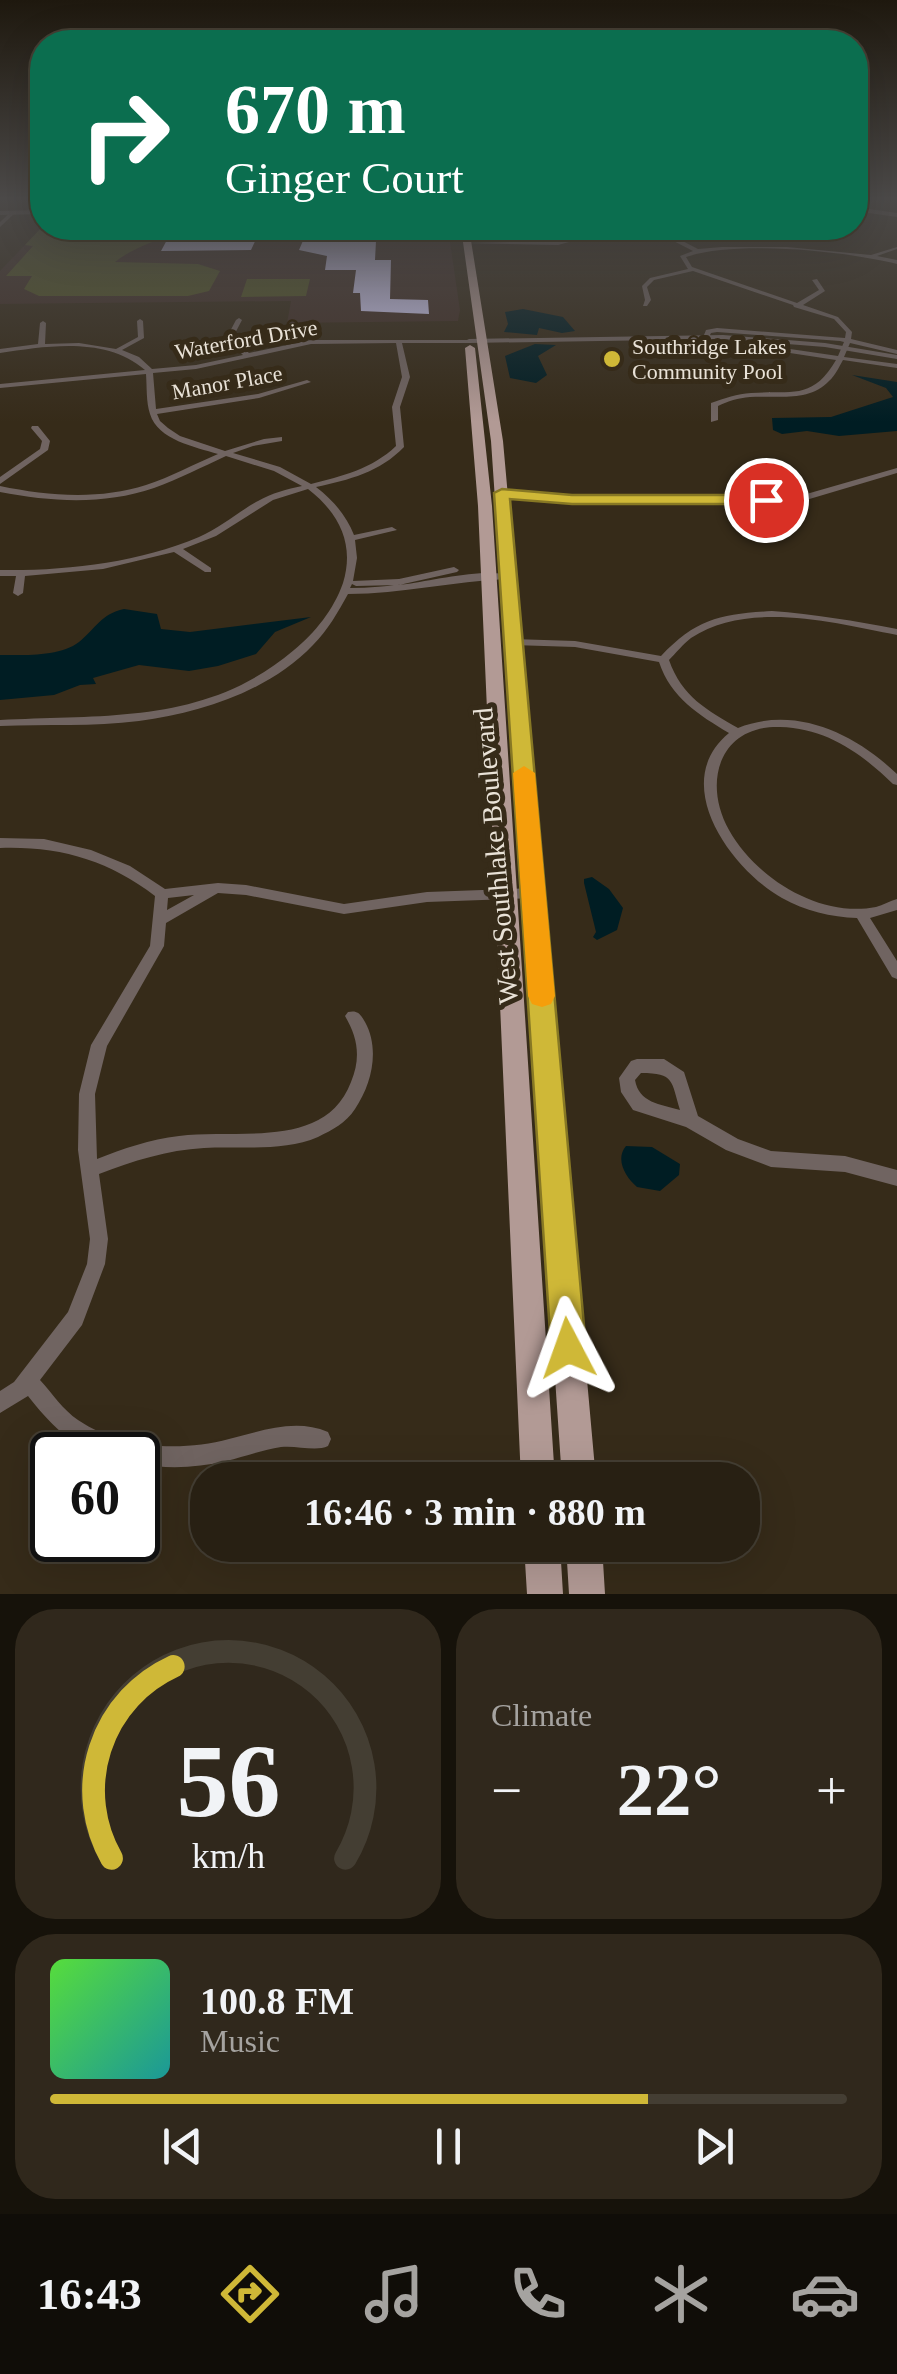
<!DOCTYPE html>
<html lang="en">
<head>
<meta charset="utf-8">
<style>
  body { margin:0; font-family:"Times New Roman",serif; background:#30281c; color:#f1f3f6; height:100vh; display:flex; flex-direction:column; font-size:38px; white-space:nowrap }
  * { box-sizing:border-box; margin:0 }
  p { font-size:32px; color:#a5a3a0 }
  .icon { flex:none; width:55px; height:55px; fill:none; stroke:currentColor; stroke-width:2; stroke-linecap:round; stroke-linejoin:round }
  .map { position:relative; height:1594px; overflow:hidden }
  .drawer { display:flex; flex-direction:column; gap:15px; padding:15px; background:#16120a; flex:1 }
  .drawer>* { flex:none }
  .hud { position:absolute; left:30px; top:30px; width:838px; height:210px; border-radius:40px; box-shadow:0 10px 40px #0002,0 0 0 2px #443e33; background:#0b6e4f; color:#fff; overflow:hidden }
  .speed { position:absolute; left:30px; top:1432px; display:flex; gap:20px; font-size:50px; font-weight:700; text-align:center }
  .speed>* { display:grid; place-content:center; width:130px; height:130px; border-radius:50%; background:#282013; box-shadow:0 10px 40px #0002,0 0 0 2px #443e33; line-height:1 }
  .speed .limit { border:5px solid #111; border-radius:15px; background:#fff; color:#111 }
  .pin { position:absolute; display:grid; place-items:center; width:85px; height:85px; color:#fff; margin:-42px; border:5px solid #fff; border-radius:50%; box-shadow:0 2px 10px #0007 }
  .me { position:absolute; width:110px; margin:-55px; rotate:356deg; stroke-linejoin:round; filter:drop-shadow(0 0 8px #0008) }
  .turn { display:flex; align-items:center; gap:35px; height:210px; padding:0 30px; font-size:45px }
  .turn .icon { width:130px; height:130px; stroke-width:2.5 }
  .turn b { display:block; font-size:70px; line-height:85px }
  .big { font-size:75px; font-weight:800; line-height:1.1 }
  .drawer .widget { flex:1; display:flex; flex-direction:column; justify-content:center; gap:15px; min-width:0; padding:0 35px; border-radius:40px; background:#30281c }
  .drawer .dial { align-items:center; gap:0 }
  .dial svg { height:260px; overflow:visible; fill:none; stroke:#443e33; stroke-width:7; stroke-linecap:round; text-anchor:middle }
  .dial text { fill:#f1f3f6; stroke:none }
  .song { display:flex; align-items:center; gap:30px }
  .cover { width:120px; height:120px; border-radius:15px; background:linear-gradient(135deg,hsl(110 70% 55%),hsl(180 70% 35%)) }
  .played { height:10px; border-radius:5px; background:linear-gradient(90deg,#cfb837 75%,#443e33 75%) }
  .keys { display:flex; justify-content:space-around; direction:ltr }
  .heat { display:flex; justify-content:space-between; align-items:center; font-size:55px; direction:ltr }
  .drawer .tiles { flex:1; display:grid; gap:15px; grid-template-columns:1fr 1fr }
  .widget:last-child { grid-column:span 2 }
  .trip { position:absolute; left:190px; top:1462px; width:570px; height:100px; border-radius:40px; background:#282013; box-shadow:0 10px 40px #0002,0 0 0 2px #443e33; font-weight:800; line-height:100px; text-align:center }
  .dock { display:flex; height:160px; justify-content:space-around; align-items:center; background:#100d08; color:#a5a3a0 }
  .dock .icon { width:70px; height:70px }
  .dock .current { color:#cfb837 }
  .dock b { font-size:45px; color:#f1f3f6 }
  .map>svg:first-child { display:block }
  .education { fill:#423028 }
  .green { fill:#535726 }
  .water { fill:#001d23 }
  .building { fill:#d3cff9 }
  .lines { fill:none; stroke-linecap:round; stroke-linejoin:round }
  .minor { fill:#706461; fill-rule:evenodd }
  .tertiary { fill:#706461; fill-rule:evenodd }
  .primary { fill:#b29a95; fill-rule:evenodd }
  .route { fill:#cfb837; stroke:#877824; stroke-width:2.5 }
  .slow { fill:#f59e0b }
  .poi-dot { fill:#cfb837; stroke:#362b19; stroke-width:4 }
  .labels { text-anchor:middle; stroke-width:10; stroke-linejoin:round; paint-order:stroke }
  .far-street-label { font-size:22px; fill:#e9e2d7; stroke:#362b19 }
  .far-poi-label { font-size:22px; fill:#e9e2d7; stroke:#362b19; text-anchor:start }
  .street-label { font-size:28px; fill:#e9e2d7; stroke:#362b19 }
</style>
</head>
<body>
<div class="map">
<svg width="897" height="1594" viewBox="0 0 897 1594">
  <rect width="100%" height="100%" fill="#362b19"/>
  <path class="education" d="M42 227 448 228 460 310 458 321 287 323 291 301 0 304V271Z"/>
  <path class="green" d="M42 227 220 228C202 248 175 234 152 242 137 248 125 254 115 262L198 264 220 271 209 291 188 296H39L24 289 32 276H6L33 246 25 245Z
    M247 279H310L306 296 241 297Z"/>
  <path class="water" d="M523 309 563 317 575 331 562 333 539 328 537 335 504 332 508 324 505 312Z
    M535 344 556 345 538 356 547 375 536 383 510 378 505 356Z
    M852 375 897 382V431L839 436 807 431 782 434 773 430 772 418 831 417 893 397 886 388Z
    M124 609 157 614 161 629 190 632 311 617 275 632 256 654 218 666 189 671 139 665 93 678 96 684 80 685 54 695 0 700V655C23 655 60 657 79 642 96 628 101 614 124 609Z
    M592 877 609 889 623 908 617 930 597 940 593 937 596 932 584 883V879Z
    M626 1146 652 1147 680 1164 679 1175 660 1191 637 1187C625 1177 615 1159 626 1146Z"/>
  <path class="building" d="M368 228H415V241H376L375 260H391L390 299 428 300 429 314 361 311 360 293H353L356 270H325L327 256 299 250 305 236 366 235Z
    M257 237 251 250 161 251 168 238Z"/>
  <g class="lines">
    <path class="minor" d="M30 199 42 201V203L30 200Z
      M11 212 15 213 0 227V222Z
      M560 228H565L569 242 558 245 464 243 558 241 564 240Z
      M666 228H671L667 233 698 249 722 247H787L871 255 897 247V249L877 256 897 260V264C845 251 736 240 686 257L692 267 797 303 819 290 812 280 817 279 825 291 803 305 838 317 852 332 851 339 897 350V354L850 343 844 357 897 364V368L843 360C839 367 835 376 829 381 808 403 776 395 750 397 738 398 728 401 718 406V420L711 422V403C725 398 737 394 751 393 792 390 812 401 836 360L790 353 716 351 704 335 706 330 717 328 845 338 846 332 834 319 794 307 793 305 693 271 654 280 647 287 651 300 647 306H643L645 300 642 286 650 278 688 269 680 256 693 251 662 235ZM717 332 840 341 844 342 838 356 790 349 718 347 710 335 711 333Z
      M239 318 242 320 232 339 249 353 311 340H471V342L469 343H402L410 377 400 407 404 447C380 472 349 480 316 487 333 500 346 515 354 535L392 527 397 530 355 540 357 558 353 581 399 579 454 567 459 570 457 572 399 585 356 586 352 584 350 588C369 588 388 586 407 584 433 580 490 567 512 576L507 579C454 581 401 594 348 594 338 612 328 630 313 645 269 691 201 713 139 721 93 727 46 724 0 726V720C106 714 206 725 294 650 315 633 334 609 343 583 355 544 339 513 308 489L273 500 216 536 183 549 211 568V572H205L174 552 103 569 25 576 23 593 18 596 13 593 16 576H0V570C66 571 137 563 199 537 220 528 238 512 258 501 272 493 287 489 302 486L274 471 226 456C202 467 179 479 154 488 104 505 52 502 0 492V486C48 496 99 500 146 485 171 477 194 464 218 454 195 447 158 440 150 414 146 402 147 387 146 374L0 388V384L145 370C106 336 47 346 0 353V349L38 344 40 323 43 321 46 323 45 344 79 343 116 349 138 337 137 321 140 319 143 321 144 338 122 350 139 357 152 369 196 365 243 355 226 339 236 320ZM396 343 402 377 392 407 396 446C372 469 342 476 311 484L280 467 233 453 253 446 282 441V437L264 439 225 451 180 436 168 428 160 421 157 414 259 398 311 382 307 380 258 394 156 409 153 373 196 369 311 344Z
      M32 426H38L50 441 48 450 0 484V477L40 449 42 441 31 428Z
      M897 468V473L796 503H571L502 496 498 493 502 490 571 497H796Z
      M772 611C814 614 855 621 897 629V635C835 623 748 600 691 638 683 644 676 653 669 660 682 697 707 710 738 728 796 705 855 734 897 774V785L893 784C861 753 826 728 780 727 720 725 702 782 729 830 756 878 819 918 876 907 883 905 890 901 897 899V910L870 918 897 961V979L892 977 857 918C831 917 805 911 782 898 731 869 668 783 729 733 699 715 671 698 659 662L575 647 513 645 508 642 513 639 575 641 661 656C697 618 721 614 772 611Z
      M0 838 44 839 91 850 130 866 165 889 218 883 246 885 344 904 427 892 534 888 539 889 541 893 539 897 534 898 427 902 344 914 246 895 218 893 166 923 164 946 107 1046 95 1094 97 1159C123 1149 150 1139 179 1136 236 1128 325 1151 351 1082 361 1058 358 1038 345 1016L348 1012C357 1010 360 1013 365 1022 380 1049 372 1084 355 1109 346 1123 332 1130 318 1137 283 1152 241 1146 204 1148 167 1150 133 1161 99 1174L108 1239 105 1264 82 1325 40 1380C52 1393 63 1410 78 1420 121 1449 180 1452 229 1439 262 1431 295 1418 328 1432L331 1439 328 1446C316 1452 296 1445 281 1447 262 1450 244 1457 226 1461 197 1468 167 1469 138 1464V1455C127 1455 115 1457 105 1455 71 1448 48 1421 28 1396L0 1413V1391L14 1382 68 1312 87 1264 90 1239 78 1150 79 1094 91 1045 150 946 155 896C108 860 59 846 0 848ZM194 895 167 910 168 898Z
      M637 1059H664L684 1072 698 1116 738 1139 771 1151 845 1156 897 1170V1186L845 1172 771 1167 726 1150 686 1127 633 1110 621 1092 619 1078 631 1061ZM641 1073C675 1073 671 1081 680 1110 660 1104 639 1103 635 1080Z"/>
    <path class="tertiary" d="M855 207 897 213V217L855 211Z
      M42 210V214L0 215V211Z
      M723 335 825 343 897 355V359L825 347 723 339 469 343 465 341 469 339Z"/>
    <path class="primary" d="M461 228H469L503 441 596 1480H562L491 441Z
      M470 345 475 348 492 506 555 1480H521L478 506 465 348Z
      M524 1545H560L563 1594H527Z
      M566 1545H602L605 1594H569Z"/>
  </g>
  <linearGradient id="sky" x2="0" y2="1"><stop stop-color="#1e180e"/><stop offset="0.47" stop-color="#4c4a49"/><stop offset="1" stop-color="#4c4a49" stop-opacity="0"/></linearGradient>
  <rect width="897" height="422" fill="url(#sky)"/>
  <path class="route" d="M502 489 572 495H766L773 500 766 504H572L510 499 586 1348 581 1361 568 1366 556 1361 551 1348 494 493Z"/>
  <path class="slow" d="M524 766 535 773 555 996 551 1004 542 1007 532 1004 528 996 513 773Z"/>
  <circle class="poi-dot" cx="612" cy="359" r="10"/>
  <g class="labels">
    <g class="far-street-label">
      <text transform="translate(246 339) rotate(-10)" y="8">Waterford Drive</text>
      <text transform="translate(227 382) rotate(-10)" y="8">Manor Place</text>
    </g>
    <g class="far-poi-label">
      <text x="632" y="354">Southridge Lakes<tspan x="632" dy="25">Community Pool</tspan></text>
    </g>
    <g class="street-label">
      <text transform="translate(495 856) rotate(-95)" y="10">West Southlake Boulevard</text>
    </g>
  </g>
</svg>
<div class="speed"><div class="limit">60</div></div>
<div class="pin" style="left:766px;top:500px;background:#d93025"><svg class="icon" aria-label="arrive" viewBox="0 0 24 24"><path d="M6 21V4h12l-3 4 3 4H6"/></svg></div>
<svg class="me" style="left:568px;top:1348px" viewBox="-20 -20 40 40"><path d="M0-17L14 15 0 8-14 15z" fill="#cfb837" stroke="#fff" stroke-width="4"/></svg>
<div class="trip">16:46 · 3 min · 880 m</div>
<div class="hud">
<div class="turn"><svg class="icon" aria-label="right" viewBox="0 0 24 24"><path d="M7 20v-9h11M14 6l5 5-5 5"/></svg><div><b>670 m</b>Ginger Court</div></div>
</div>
</div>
<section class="drawer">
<div class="tiles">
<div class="widget dial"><svg viewBox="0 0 100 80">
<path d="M14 69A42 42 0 1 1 86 69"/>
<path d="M14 69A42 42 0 0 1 33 10" stroke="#cfb837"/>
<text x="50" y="56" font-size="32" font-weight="700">56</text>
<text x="50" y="72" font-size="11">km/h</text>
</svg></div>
<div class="widget"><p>Climate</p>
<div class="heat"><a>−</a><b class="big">22°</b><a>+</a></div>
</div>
<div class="widget">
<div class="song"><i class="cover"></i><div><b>100.8 FM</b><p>Music</p></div></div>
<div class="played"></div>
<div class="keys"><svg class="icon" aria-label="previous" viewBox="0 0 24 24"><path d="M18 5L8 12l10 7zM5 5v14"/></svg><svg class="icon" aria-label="pause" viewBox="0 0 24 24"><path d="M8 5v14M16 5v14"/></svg><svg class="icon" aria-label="next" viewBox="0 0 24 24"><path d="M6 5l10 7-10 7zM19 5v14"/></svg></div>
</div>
</div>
</section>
<nav class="dock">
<b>16:43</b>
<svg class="icon current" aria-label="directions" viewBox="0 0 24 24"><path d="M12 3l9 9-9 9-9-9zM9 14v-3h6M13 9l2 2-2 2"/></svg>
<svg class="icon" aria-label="music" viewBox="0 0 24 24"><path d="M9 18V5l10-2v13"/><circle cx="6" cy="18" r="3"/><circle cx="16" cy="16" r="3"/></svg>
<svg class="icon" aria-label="phone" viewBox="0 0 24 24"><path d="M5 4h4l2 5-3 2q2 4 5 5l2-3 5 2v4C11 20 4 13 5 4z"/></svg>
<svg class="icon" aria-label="climate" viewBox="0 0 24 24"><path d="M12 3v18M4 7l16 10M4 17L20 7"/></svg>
<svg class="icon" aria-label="car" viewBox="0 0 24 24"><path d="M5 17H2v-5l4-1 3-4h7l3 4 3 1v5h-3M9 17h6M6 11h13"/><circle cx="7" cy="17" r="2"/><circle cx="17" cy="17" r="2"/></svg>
</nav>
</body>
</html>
